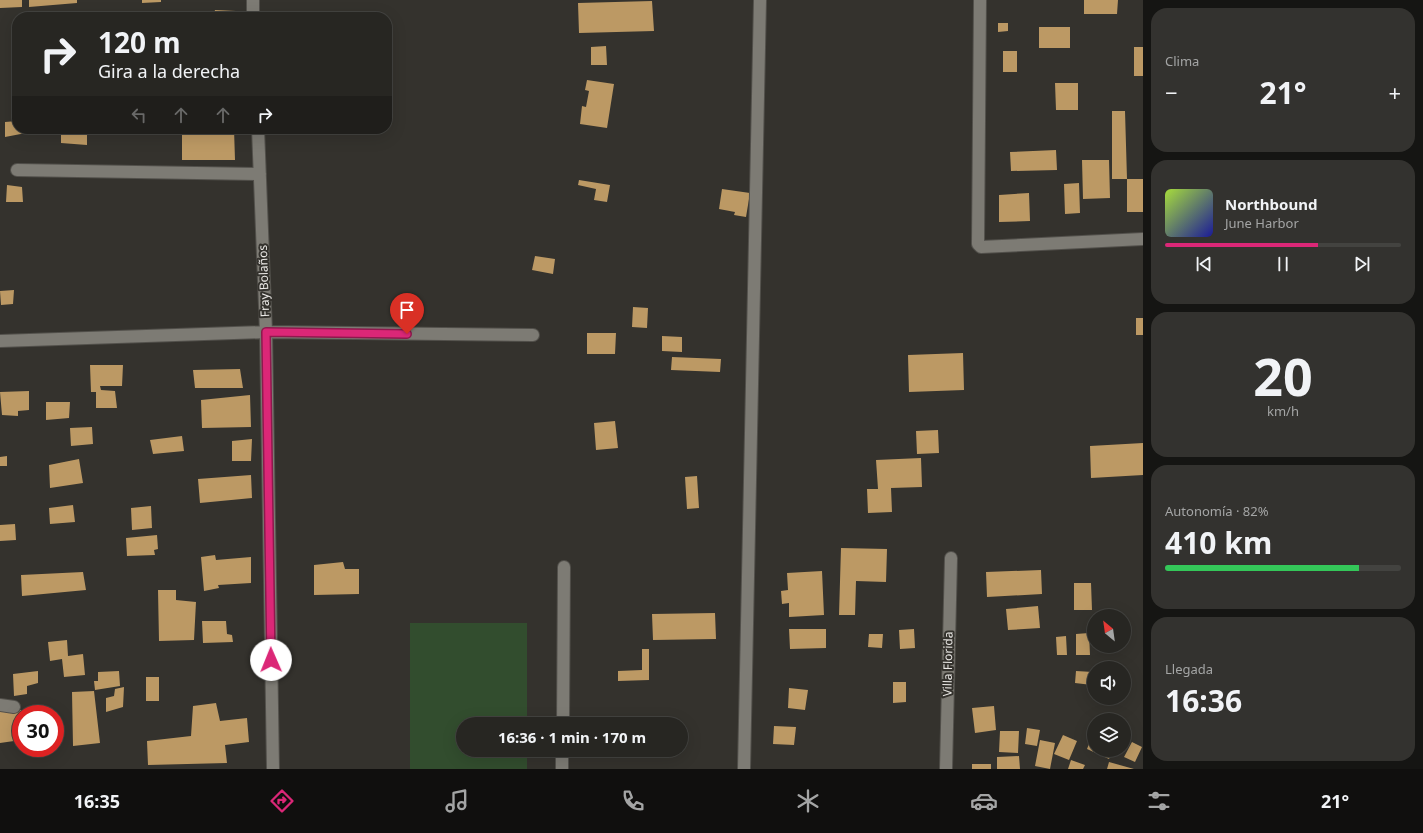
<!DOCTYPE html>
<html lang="es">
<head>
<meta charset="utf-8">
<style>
  body { margin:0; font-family:"Noto Sans",sans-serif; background:#33322f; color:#f1f3f6; height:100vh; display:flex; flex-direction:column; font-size:15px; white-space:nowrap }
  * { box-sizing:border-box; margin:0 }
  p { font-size:13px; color:#a4a5a5 }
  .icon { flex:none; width:22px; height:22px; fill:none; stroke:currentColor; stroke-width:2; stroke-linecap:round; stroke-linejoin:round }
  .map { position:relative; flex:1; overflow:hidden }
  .side { display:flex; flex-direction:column; gap:8px; padding:8px; background:#151513; width:280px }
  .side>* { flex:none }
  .banner { position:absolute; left:12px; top:12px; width:380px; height:122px; border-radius:16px; box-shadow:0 4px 16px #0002,0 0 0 1px #434340; background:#272622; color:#f1f3f6; overflow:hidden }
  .needle { width:26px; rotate:331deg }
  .buttons { position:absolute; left:1087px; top:609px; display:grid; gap:8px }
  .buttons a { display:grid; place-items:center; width:44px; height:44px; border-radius:50%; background:#272622; box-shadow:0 4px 16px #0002,0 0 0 1px #434340; font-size:20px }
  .speed { position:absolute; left:12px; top:705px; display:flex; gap:8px; font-size:20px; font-weight:700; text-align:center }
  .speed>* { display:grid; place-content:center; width:52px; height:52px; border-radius:50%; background:#272622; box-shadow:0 4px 16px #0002,0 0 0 1px #434340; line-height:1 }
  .speed .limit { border:6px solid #d22; background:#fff; color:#111 }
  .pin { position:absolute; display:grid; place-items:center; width:34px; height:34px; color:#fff; margin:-41px -17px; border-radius:50% 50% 50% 0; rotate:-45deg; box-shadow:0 0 4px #0007 }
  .pin .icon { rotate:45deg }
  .me { position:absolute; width:44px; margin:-22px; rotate:359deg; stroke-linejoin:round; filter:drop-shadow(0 0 3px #0008) }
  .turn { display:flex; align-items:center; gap:14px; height:84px; padding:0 20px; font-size:18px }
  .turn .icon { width:52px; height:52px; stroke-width:2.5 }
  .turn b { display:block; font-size:28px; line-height:34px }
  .lanes { display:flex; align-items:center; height:38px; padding:0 20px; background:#0003; justify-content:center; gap:20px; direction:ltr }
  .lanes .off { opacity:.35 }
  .big { font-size:30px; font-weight:700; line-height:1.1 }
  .side .card { flex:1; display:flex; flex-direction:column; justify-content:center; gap:6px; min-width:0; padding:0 14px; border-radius:16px; background:#33322f }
  .side .dial { align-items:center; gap:0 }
  .dial b { font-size:52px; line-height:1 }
  .song { display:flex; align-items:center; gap:12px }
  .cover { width:48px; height:48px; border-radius:6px; background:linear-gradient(135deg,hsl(80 70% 55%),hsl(240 70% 35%)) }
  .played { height:4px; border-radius:2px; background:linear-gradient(90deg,#db2777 65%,#434340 65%) }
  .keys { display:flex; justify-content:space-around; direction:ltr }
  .heat { display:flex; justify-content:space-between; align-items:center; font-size:22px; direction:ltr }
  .charge { height:6px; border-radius:3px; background:linear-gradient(90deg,#34c759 82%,#434340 0) }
  .trip { position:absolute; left:456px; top:717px; width:232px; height:40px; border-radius:20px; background:#272622; box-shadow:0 4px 16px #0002,0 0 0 1px #434340; font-weight:700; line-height:40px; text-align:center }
  .dock { display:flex; height:64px; justify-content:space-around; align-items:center; background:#100f0e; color:#a4a5a5 }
  .dock .icon { width:28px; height:28px }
  .dock .active { color:#db2777 }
  .dock b { font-size:18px; color:#f1f3f6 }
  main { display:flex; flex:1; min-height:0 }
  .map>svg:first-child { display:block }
  .green { fill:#324d2e }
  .building { fill:#bc9964 }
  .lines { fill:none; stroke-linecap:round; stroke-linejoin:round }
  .minor-casing { stroke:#52504b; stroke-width:14 }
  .minor { stroke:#7d7b74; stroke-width:12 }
  .route-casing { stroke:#8e194d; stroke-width:10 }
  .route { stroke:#db2777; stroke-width:7 }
  .labels { text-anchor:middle; stroke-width:4; stroke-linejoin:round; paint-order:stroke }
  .street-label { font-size:12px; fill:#ebe9e6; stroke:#34322d }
</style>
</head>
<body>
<main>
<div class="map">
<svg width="1143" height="769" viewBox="0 0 1143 769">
  <rect width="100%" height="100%" fill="#34322d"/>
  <path class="green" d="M410 623H527V724H463V750H527V769H410Z"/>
  <path class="building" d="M0 0H22V7L0 8Z
    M29 0H77V3L29 7Z
    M142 0H161V2L142 3Z
    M1084 0H1118L1117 14H1084Z
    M652 1 654 31 579 33 578 3Z
    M215 10 236 11 235 17H213Z
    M78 13V17H52V15Z
    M998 23H1008V31L998 32Z
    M1039 27H1070V48H1039Z
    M606 46 607 65H591V47Z
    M1134 47H1143V76H1134Z
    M1003 51H1017V72H1003Z
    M587 80 614 84 607 128 580 124 582 106 586 107 589 91 585 90Z
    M1055 83H1078V110H1056Z
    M1112 111H1125L1127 179H1143V212H1127V179H1112Z
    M17 121V129H26V133L5 137V122Z
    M61 129H104L105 133H87V145L61 143Z
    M182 129H234L235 160H182Z
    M1056 150 1057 170 1011 171 1010 152Z
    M1082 160H1109L1110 198 1083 199Z
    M579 180 610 185 607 202 594 200 596 189 578 185Z
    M1079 183 1080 213 1065 214 1064 184Z
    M7 185 22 187 23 202H6Z
    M722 189 750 193 746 217 734 215 735 212 719 209Z
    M1029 193 1030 221 999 222V195Z
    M535 256 555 259 553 274 532 270Z
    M14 290 13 304 1 305 0 291Z
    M633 307 648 308 647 328 632 327Z
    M1136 318H1143V335H1136Z
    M587 333H616L615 354H587Z
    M662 336 682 337V352L662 351Z
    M963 353 964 390 909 392 908 355Z
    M672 357 721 359 720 372 671 370Z
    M90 365H123L122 386H100L101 390 115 391 117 408H96V392H91Z
    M240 369 243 388H195L193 370Z
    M29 391V410L18 411V416L2 415 0 392Z
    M250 395 251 427 202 428 201 400Z
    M46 402H70L69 418 46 420Z
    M615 421 618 448 596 450 594 423Z
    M92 427 93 444 71 446 70 428Z
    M938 430 939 453 917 454 916 431Z
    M182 436 184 451 153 454 150 440Z
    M252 439 251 461H232V441Z
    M1143 443V475L1091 478 1090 446Z
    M7 456V466H0V457Z
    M921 458 922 487 891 488 892 512 868 513 867 489H878L876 460Z
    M79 459 83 483 50 488 49 465Z
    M251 475 252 498 200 503 198 479Z
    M697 476 699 508 687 509 685 477Z
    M73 505 75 522 50 524 49 508Z
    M151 506 152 528 132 530 131 508Z
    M15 524 16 540 0 541V525Z
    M157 535 158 549 154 550 155 555 127 556 126 538Z
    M841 548 887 549 886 582 856 581 855 615H839Z
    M215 555 216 560 251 557V583L218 585 219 588 204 591 201 557Z
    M343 562 345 569H359V594L314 595V565Z
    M1041 570 1042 594 987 597 986 572Z
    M822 571 824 615 789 617V603L782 604 781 591 788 590 787 573Z
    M83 572 86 590 22 596 21 575Z
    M1074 583H1091L1092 610H1074Z
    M158 590H176V600L196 602 194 640 159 641Z
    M1038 606 1040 628 1008 630 1006 609Z
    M715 613 716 639 653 640 652 614Z
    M202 621H226L227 634 232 635 233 642 203 643Z
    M789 629H826V648L790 649Z
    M914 629 915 648 900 649 899 630Z
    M1089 633 1090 655H1076V634Z
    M869 634H883L882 648 868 647Z
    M1066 636 1067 655H1057L1056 637Z
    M67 640 68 656 83 654 85 675 64 677 62 659 50 661 48 642Z
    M642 649H649V680L618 681V671L642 670Z
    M38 671V683L27 686V694L14 696 13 674Z
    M119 671 120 686 95 690 94 681H98V672Z
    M1076 671 1093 672 1092 685 1075 683Z
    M146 677H159V701H146Z
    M893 682H906V702L893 703Z
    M124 687 123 707 106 712V698L114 696 115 689Z
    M789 688 808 690 805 710 788 708Z
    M94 691 100 743 73 746 72 692Z
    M216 703 220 721 247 718 249 742 225 745 227 763 148 765 147 741 191 736 193 706Z
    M994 706 996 730 975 733 972 708Z
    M22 710 21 740 0 743V711Z
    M774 726 796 727 794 745 773 744Z
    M1027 728 1040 730 1037 746 1025 744Z
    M1000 731H1019L1018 753 999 752Z
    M1063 735 1077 741 1069 760 1054 754Z
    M1091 739 1094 740V750H1113L1109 759 1087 749Z
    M1040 740 1055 743 1050 769 1035 766Z
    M1132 742 1142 747 1135 762 1124 757Z
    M1019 756 1020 769H997V757Z
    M1071 760 1085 765 1083 769H1068Z
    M1109 762 1134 769H1107Z
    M972 764H991V769H972Z"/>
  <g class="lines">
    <g class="minor-casing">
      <path id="minor" d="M253 0V17
        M980 0 978 244 981 247 1143 239
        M258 129 266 332 273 769
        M17 170 260 174
        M0 341 266 332 533 335
        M0 705 14 707
        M563 724 564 567
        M562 769V750
        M744 769 760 0
        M946 769 951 558"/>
    </g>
    <use href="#minor" class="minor"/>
  </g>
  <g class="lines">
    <g class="route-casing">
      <path id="route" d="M271 660 266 332 407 334"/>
    </g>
    <use href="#route" class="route"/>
  </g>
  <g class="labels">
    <g class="street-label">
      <text transform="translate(264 281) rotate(-92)" y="4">Fray Bolaños</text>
      <text transform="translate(948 664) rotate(-89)" y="4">Villa Florida</text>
    </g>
  </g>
</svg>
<div class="buttons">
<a><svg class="needle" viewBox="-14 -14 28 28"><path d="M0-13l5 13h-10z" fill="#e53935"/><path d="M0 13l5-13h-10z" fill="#a4a5a5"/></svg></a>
<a><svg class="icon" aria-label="sound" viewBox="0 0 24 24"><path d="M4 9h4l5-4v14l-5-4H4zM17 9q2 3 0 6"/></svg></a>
<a><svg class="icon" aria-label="layers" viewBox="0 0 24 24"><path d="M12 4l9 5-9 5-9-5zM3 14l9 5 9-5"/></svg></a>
</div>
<div class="speed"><div class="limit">30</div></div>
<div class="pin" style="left:407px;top:334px;background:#d93025"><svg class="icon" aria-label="arrive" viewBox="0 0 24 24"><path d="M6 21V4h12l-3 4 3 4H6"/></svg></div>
<svg class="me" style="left:271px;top:660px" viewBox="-20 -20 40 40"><circle r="19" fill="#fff"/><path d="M0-13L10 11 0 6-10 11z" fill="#db2777"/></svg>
<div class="trip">16:36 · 1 min · 170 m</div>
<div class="banner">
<div class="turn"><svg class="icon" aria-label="right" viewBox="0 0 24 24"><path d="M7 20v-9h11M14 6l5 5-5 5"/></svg><div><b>120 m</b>Gira a la derecha</div></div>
<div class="lanes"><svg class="icon off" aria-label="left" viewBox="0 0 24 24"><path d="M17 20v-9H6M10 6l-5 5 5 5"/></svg><svg class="icon off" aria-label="ahead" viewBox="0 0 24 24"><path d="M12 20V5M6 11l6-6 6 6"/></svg><svg class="icon off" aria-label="ahead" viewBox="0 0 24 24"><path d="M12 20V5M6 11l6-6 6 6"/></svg><svg class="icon" aria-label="right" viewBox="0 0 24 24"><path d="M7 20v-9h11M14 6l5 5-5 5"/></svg></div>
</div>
</div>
<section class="side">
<div class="card"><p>Clima</p>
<div class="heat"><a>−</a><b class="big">21°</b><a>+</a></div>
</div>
<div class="card">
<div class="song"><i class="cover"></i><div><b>Northbound</b><p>June Harbor</p></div></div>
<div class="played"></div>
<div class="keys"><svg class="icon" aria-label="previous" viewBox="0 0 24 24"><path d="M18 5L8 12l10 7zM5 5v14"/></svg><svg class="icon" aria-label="pause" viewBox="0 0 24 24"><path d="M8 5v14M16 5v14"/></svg><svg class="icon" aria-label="next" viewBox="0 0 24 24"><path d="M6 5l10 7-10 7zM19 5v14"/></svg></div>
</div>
<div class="card dial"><b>20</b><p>km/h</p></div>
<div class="card"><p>Autonomía · 82%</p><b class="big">410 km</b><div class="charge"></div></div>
<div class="card"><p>Llegada</p><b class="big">16:36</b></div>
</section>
</main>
<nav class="dock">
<b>16:35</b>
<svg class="icon active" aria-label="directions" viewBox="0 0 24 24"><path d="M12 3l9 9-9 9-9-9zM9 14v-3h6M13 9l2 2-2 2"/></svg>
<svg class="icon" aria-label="music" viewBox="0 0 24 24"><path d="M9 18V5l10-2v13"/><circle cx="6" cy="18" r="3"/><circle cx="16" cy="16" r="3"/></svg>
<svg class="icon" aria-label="phone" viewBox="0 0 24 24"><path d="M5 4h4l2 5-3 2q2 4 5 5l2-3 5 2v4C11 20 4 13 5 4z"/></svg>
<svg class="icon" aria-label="climate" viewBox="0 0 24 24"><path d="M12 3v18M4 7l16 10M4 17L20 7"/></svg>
<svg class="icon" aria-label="car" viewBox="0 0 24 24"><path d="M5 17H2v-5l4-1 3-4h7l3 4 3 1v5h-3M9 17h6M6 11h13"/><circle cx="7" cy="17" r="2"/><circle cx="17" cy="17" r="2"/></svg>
<svg class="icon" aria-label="filters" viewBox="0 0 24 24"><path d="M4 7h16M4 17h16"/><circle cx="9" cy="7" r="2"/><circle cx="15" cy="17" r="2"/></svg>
<b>21°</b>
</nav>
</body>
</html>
